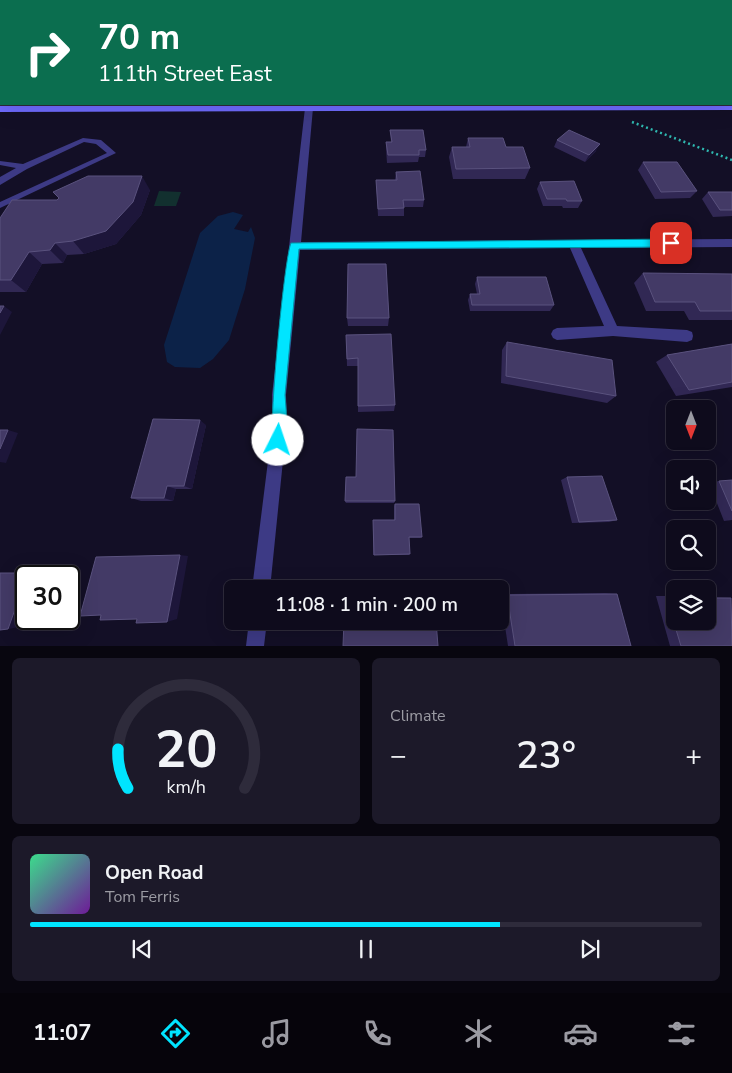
<!DOCTYPE html>
<html lang="en">
<head>
<meta charset="utf-8">
<style>
  body { margin:0; font-family:"Nunito Sans",sans-serif; background:#1c1929; color:#f1f3f6; height:100vh; display:flex; flex-direction:column; font-size:19px; white-space:nowrap }
  * { box-sizing:border-box; margin:0 }
  p { font-size:16px; color:#9b9ba3 }
  .icon { flex:none; width:28px; height:28px; fill:none; stroke:currentColor; stroke-width:2; stroke-linecap:round; stroke-linejoin:round }
  .map { position:relative; height:646px; overflow:hidden }
  .details { display:flex; flex-direction:column; gap:12px; padding:12px; background:#08060f; flex:1 }
  .details>* { flex:none }
  .guide { position:absolute; left:0px; top:0px; width:732px; height:105px; box-shadow:0 5px 20px #0002,0 0 0 1px #2e2b3b; background:#0b6e4f; color:#fff; overflow:hidden }
  .needle { width:32px; rotate:180deg }
  .tools { position:absolute; left:666px; top:400px; display:grid; gap:10px }
  .tools a { display:grid; place-items:center; width:50px; height:50px; border-radius:8px; background:#0e0b1c; box-shadow:0 5px 20px #0002,0 0 0 1px #2e2b3b; font-size:25px }
  .speed { position:absolute; left:15px; top:565px; display:flex; gap:10px; font-size:25px; font-weight:700; text-align:center }
  .speed>* { display:grid; place-content:center; width:65px; height:65px; border-radius:50%; background:#0e0b1c; box-shadow:0 5px 20px #0002,0 0 0 1px #2e2b3b; line-height:1 }
  .speed .limit { border:2px solid #111; border-radius:8px; background:#fff; color:#111 }
  .pin { position:absolute; display:grid; place-items:center; width:42px; height:42px; color:#fff; margin:-21px; border-radius:10px; box-shadow:0 2px 8px #0006 }
  .me { position:absolute; width:55px; margin:-28px; rotate:4deg; stroke-linejoin:round; filter:drop-shadow(0 0 4px #0008) }
  .turn { display:flex; align-items:center; gap:18px; height:105px; padding:0 15px; font-size:22px }
  .turn .icon { width:65px; height:65px; stroke-width:2.5 }
  .turn b { display:block; font-size:35px; line-height:42px }
  .big { font-size:38px; font-weight:600; line-height:1.1 }
  .details .tile { flex:1; display:flex; flex-direction:column; justify-content:center; gap:8px; min-width:0; padding:0 18px; border-radius:8px; background:#1c1929 }
  .details .dial { align-items:center; gap:0 }
  .dial svg { height:130px; overflow:visible; fill:none; stroke:#2e2b3b; stroke-width:7; stroke-linecap:round; text-anchor:middle }
  .dial text { fill:#f1f3f6; stroke:none }
  .song { display:flex; align-items:center; gap:15px }
  .cover { width:60px; height:60px; border-radius:8px; background:linear-gradient(135deg,hsl(150 70% 55%),hsl(280 70% 35%)) }
  .played { height:5px; border-radius:2px; background:linear-gradient(90deg,#00e5ff 70%,#2e2b3b 70%) }
  .keys { display:flex; justify-content:space-around; direction:ltr }
  .heat { display:flex; justify-content:space-between; align-items:center; font-size:28px; direction:ltr }
  .details .tiles { flex:1; display:grid; gap:12px; grid-template-columns:1fr 1fr }
  .tile:last-child { grid-column:span 2 }
  .trip { position:absolute; left:224px; top:580px; width:285px; height:50px; border-radius:8px; background:#0e0b1c; box-shadow:0 5px 20px #0002,0 0 0 1px #2e2b3b; font-weight:600; line-height:50px; text-align:center }
  .dock { display:flex; height:80px; justify-content:space-around; align-items:center; background:#06040b; color:#9b9ba3 }
  .dock .icon { width:35px; height:35px }
  .dock .current { color:#00e5ff }
  .dock b { font-size:22px; color:#f1f3f6 }
  .map>svg:first-child { display:block }
  .green { fill:#12302f }
  .water { fill:#0c2248 }
  .lines { fill:none; stroke-linecap:round; stroke-linejoin:round }
  .path-far1 { stroke:#2fb8b0; stroke-width:2; stroke-dasharray:1 2.5; stroke-linecap:butt }
  .path { stroke:#2fb8b0; stroke-width:2.5; stroke-dasharray:2 3; stroke-linecap:butt }
  .lane { fill:#3d3a85; fill-rule:evenodd }
  .street { fill:#3d3a85; fill-rule:evenodd }
  .secondary { fill:#6f6bff; fill-rule:evenodd }
  .wall { fill:#312854 }
  .shaded-wall { fill:#1d163a }
  .building { fill:#433a66; stroke:#5a527e }
  .route { fill:#00e5ff; stroke:#0095a6 }
</style>
</head>
<body>
<div class="map">
<svg width="732" height="646" viewBox="0 0 732 646">
  <rect width="100%" height="100%" fill="#130f26"/>
  <path class="green" d="M159 191 181 192 176 206H154Z"/>
  <path class="water" d="M233 212 243 215 234 229 248 232 251 227 255 238 245 289 229 340 213 359 200 368 175 367 167 362 164 345 200 233 218 216Z"/>
  <g class="lines">
    <path class="path-far1" d="M306 0 309 1"/>
    <path class="path" d="M632 122 732 160"/>
    <path class="lane" d="M83 138 101 140 116 153 0 208V202L107 153 96 144 84 142 27 169 0 185V177L16 168 0 165V161L23 164Z"/>
    <path class="street" d="M457 0H463V1H457Z
      M0 37H1V41H0Z
      M731 77H732V81H731Z
      M309 105 313 108 301 242 730 239H732V247L581 248 617 326 687 330 692 332 693 336 692 340 687 342 613 336 557 340 553 338 551 334 553 330 557 328 604 326 570 248 300 250 286 395 287 421 270 589H252L273 421 272 395 305 108Z
      M249 621H267L264 646H246Z"/>
    <path class="secondary" d="M732 104V110L0 112V106Z"/>
  </g>
  <path class="wall" d="M620 0H642V1H621Z
    M713 0H732V24H731V1H712Z
    M0 50H1V65H0Z
    M390 130 426 150 425 157H419L418 162 387 163 386 149V142H391Z
    M468 138 506 147 530 168 525 179H453L449 157 452 147H466Z
    M557 140 596 151 585 162 554 147Z
    M643 162 697 191 690 198 655 199 638 170Z
    M396 172 424 200 423 207H404V216H378L376 180H395Z
    M540 182 582 201 578 208H563L562 206H543L537 189Z
    M150 190 141 215 116 244 84 254 67 255 63 263 42 264 26 292H0V218L57 200 59 198 53 192Z
    M708 192H732V216L713 217 702 199Z
    M643 273 732 274V320H689L684 311H646L634 283Z
    M477 277 554 305 550 311H470L468 300 470 294H477L475 284Z
    M347 318H389L388 326H348Z
    M346 335 395 405 394 411 358 412V366H347Z
    M507 342 616 396 607 403 501 383 502 350Z
    M732 344V387L676 396 656 362 667 355Z
    M206 425 192 489H176L173 501H141L131 498Z
    M356 477 395 501 394 503H346L345 501Z
    M567 477 617 520 609 522 572 523 561 480Z
    M732 480V520L724 521 709 483 719 481Z
    M395 504 422 537 420 538H409V555H373V520H394V506Z
    M605 593 617 594 631 646H508L500 594Z
    M656 596H675V621H708V597L731 598 732 646H670Z"/>
  <path class="shaded-wall" d="M600 144 596 151 585 162 589 155Z
    M142 176 150 190 141 215 116 244 84 254 73 241Z
    M55 243 67 255 63 263 50 250Z
    M29 252 42 264 26 292 11 280Z
    M4 306 12 312 0 335V313Z
    M200 420 206 425 192 489 184 486Z
    M8 430 18 433 6 463 0 462V449Z
    M167 486 176 489 173 501 164 498Z
    M180 555 188 556 177 619 167 622Z
    M44 572 42 576H27L28 573Z
    M26 577V619H28L25 626 8 629Z"/>
  <path class="building" d="M41 0H70L68 1H40Z
    M170 0H181V1H169Z
    M201 0H230L229 1H200Z
    M484 0H506V1H484Z
    M719 0H732V8H731V1H720Z
    M731 26H732V54H731Z
    M0 50H1V58H0Z
    M390 130H423L426 150H419V155H388L386 142H392Z
    M569 130 600 144 589 155 557 140Z
    M468 138H503L506 147H523L530 168 456 169 452 147H470Z
    M643 162H677L697 191 661 192Z
    M420 171 424 200H403L404 208 378 209 376 180H397L396 172Z
    M88 176H142L133 202 106 231 73 241 55 243 50 250 29 252 11 280H0V218L12 200H57L59 198 53 192Z
    M574 181 582 201H567L566 199H547L540 182Z
    M708 192H732V210H720Z
    M348 264H386L389 318H347Z
    M643 273 732 274V311H700L695 302H655Z
    M477 277H546L554 305H472L470 294H480Z
    M0 306H4L0 313Z
    M391 334 395 405 358 406V358L347 359 346 335Z
    M507 342 612 360 616 396 506 376Z
    M732 344V382L689 390 667 355Z
    M153 419 200 420 184 486H167L164 498H131Z
    M357 429 393 430 395 501H345L346 477H356Z
    M0 430H8L0 449Z
    M602 476 617 520 579 522 567 477Z
    M732 480V511L719 481Z
    M395 504H419L422 537H409L410 554 374 555 373 520H395Z
    M180 555 167 622 136 623 137 619 100 620 101 615 80 616 96 557Z
    M0 573H28L8 629 0 630Z
    M617 594 631 646H515L507 595Z
    M666 597H675V621H708V598H731L732 646H681Z
    M344 621H436L438 646H343Z"/>
  <path class="route" d="M671 239 676 243 671 247 299 249 285 395 287 421 283 445 278 447 273 445C268 431 284 259 291 243Z"/>
</svg>
<div class="tools">
<a><svg class="needle" viewBox="-14 -14 28 28"><path d="M0-13l5 13h-10z" fill="#e53935"/><path d="M0 13l5-13h-10z" fill="#9b9ba3"/></svg></a>
<a><svg class="icon" aria-label="sound" viewBox="0 0 24 24"><path d="M4 9h4l5-4v14l-5-4H4zM17 9q2 3 0 6"/></svg></a>
<a><svg class="icon" aria-label="search" viewBox="0 0 24 24"><circle cx="10" cy="10" r="6"/><path d="M15 15l6 6"/></svg></a>
<a><svg class="icon" aria-label="layers" viewBox="0 0 24 24"><path d="M12 4l9 5-9 5-9-5zM3 14l9 5 9-5"/></svg></a>
</div>
<div class="speed"><div class="limit">30</div></div>
<div class="pin" style="left:671px;top:243px;background:#d93025"><svg class="icon" aria-label="arrive" viewBox="0 0 24 24"><path d="M6 21V4h12l-3 4 3 4H6"/></svg></div>
<svg class="me" style="left:278px;top:440px" viewBox="-20 -20 40 40"><circle r="19" fill="#fff"/><path d="M0-13L10 11 0 6-10 11z" fill="#00e5ff"/></svg>
<div class="trip">11:08 · 1 min · 200 m</div>
<div class="guide">
<div class="turn"><svg class="icon" aria-label="right" viewBox="0 0 24 24"><path d="M7 20v-9h11M14 6l5 5-5 5"/></svg><div><b>70 m</b>111th Street East</div></div>
</div>
</div>
<section class="details">
<div class="tiles">
<div class="tile dial"><svg viewBox="0 0 100 80">
<path d="M14 69A42 42 0 1 1 86 69"/>
<path d="M14 69A42 42 0 0 1 8 45" stroke="#00e5ff"/>
<text x="50" y="56" font-size="32" font-weight="700">20</text>
<text x="50" y="72" font-size="11">km/h</text>
</svg></div>
<div class="tile"><p>Climate</p>
<div class="heat"><a>−</a><b class="big">23°</b><a>+</a></div>
</div>
<div class="tile">
<div class="song"><i class="cover"></i><div><b>Open Road</b><p>Tom Ferris</p></div></div>
<div class="played"></div>
<div class="keys"><svg class="icon" aria-label="previous" viewBox="0 0 24 24"><path d="M18 5L8 12l10 7zM5 5v14"/></svg><svg class="icon" aria-label="pause" viewBox="0 0 24 24"><path d="M8 5v14M16 5v14"/></svg><svg class="icon" aria-label="next" viewBox="0 0 24 24"><path d="M6 5l10 7-10 7zM19 5v14"/></svg></div>
</div>
</div>
</section>
<nav class="dock">
<b>11:07</b>
<svg class="icon current" aria-label="directions" viewBox="0 0 24 24"><path d="M12 3l9 9-9 9-9-9zM9 14v-3h6M13 9l2 2-2 2"/></svg>
<svg class="icon" aria-label="music" viewBox="0 0 24 24"><path d="M9 18V5l10-2v13"/><circle cx="6" cy="18" r="3"/><circle cx="16" cy="16" r="3"/></svg>
<svg class="icon" aria-label="phone" viewBox="0 0 24 24"><path d="M5 4h4l2 5-3 2q2 4 5 5l2-3 5 2v4C11 20 4 13 5 4z"/></svg>
<svg class="icon" aria-label="climate" viewBox="0 0 24 24"><path d="M12 3v18M4 7l16 10M4 17L20 7"/></svg>
<svg class="icon" aria-label="car" viewBox="0 0 24 24"><path d="M5 17H2v-5l4-1 3-4h7l3 4 3 1v5h-3M9 17h6M6 11h13"/><circle cx="7" cy="17" r="2"/><circle cx="17" cy="17" r="2"/></svg>
<svg class="icon" aria-label="filters" viewBox="0 0 24 24"><path d="M4 7h16M4 17h16"/><circle cx="9" cy="7" r="2"/><circle cx="15" cy="17" r="2"/></svg>
</nav>
</body>
</html>
